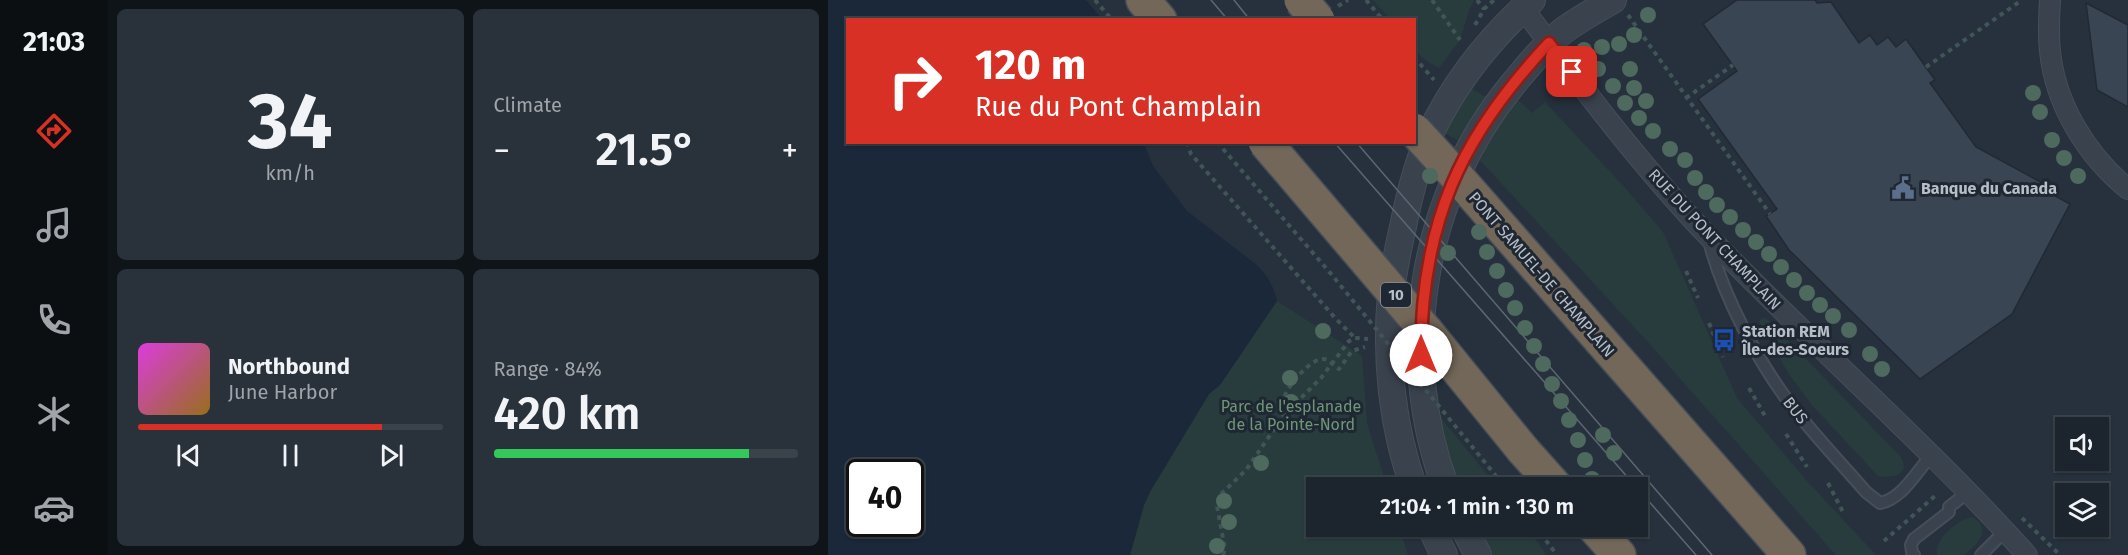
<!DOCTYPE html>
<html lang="en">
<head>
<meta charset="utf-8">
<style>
  body { margin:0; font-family:"Fira Sans",sans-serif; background:#29313a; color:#f1f3f6; height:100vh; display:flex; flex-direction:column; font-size:22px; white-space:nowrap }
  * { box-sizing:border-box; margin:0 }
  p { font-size:20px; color:#a0a5aa }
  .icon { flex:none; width:33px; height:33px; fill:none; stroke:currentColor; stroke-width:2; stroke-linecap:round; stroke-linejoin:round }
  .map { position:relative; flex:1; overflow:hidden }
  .sheet { display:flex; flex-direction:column; gap:9px; padding:9px; background:#0f1419; width:720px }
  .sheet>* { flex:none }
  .top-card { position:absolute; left:18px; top:18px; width:570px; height:126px; border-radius:0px; box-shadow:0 2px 4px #0004,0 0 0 2px #3a424a; background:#d93025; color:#fff; overflow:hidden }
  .fabs { position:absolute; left:1227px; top:417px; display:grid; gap:12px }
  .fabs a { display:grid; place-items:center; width:54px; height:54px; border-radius:0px; background:#1c252e; box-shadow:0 2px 4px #0004,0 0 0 2px #3a424a; font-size:30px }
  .speed { position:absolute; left:18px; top:459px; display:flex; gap:12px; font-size:30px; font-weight:700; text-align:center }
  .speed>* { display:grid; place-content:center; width:78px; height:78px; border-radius:50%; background:#1c252e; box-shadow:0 2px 4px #0004,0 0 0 2px #3a424a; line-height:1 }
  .speed .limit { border:3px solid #111; border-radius:9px; background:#fff; color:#111 }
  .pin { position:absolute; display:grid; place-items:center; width:51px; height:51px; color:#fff; margin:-26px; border-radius:12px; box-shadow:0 3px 9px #0006 }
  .me { position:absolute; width:66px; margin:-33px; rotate:0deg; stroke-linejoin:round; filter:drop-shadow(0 0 4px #0008) }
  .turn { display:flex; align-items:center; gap:21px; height:126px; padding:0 30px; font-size:27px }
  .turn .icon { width:78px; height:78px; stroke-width:2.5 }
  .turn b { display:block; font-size:42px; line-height:51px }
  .big { font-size:45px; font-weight:600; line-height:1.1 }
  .sheet .card { flex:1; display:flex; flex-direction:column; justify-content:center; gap:9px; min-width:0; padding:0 21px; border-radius:9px; background:#29313a }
  .sheet .dial { align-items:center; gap:0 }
  .dial b { font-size:78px; line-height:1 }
  .song { display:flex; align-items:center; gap:18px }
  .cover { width:72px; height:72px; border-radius:9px; background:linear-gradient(135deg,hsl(300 70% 55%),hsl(40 70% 35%)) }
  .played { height:6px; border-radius:3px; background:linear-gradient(90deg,#d93025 80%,#3a424a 80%) }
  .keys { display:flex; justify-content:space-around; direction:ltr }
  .heat { display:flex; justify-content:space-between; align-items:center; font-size:33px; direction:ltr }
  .charge { height:9px; border-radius:4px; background:linear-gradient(90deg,#34c759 84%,#3a424a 0) }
  .sheet .tiles { flex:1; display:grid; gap:9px; grid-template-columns:repeat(2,1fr) }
  .trip { position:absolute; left:478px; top:477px; width:342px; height:60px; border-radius:0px; background:#1c252e; box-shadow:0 2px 4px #0004,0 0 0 2px #3a424a; font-weight:600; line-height:60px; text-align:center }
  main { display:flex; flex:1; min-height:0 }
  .dock { display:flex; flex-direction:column; width:108px; justify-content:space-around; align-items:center; background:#0b0f12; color:#a0a5aa }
  .dock .icon { width:42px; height:42px }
  .dock .selected { color:#d93025 }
  .dock b { font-size:27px; color:#f1f3f6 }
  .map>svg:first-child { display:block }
  .green { fill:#283c3e }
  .water { fill:#1a283a; fill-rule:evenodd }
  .pier { fill:#26313d }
  .building { fill:#394552; stroke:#212934; stroke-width:1.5 }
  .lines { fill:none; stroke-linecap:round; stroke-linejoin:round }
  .service-casing { stroke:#464e59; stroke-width:14 }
  .minor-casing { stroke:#464e59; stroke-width:22 }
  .tertiary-casing { stroke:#464e59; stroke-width:28 }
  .motorway-casing { stroke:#454d58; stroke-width:36 }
  .path { stroke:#415556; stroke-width:4; stroke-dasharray:4.5 4.5; stroke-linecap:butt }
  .service { stroke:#3a424d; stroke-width:10 }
  .minor { stroke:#3a424d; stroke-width:20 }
  .tertiary { stroke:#3a424d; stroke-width:26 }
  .motorway { stroke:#726758; stroke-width:33 }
  .tram { stroke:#5d6773; stroke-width:1.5 }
  .motorway-bridge-casing { stroke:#454d58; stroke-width:36; stroke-linecap:butt }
  .path-bridge { stroke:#415556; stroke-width:4; stroke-dasharray:4.5 4.5; stroke-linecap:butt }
  .motorway-bridge { stroke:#726758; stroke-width:33 }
  .tree { fill:#4e695d }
  .route-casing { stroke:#8d1f18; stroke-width:15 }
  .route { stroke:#d93025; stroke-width:10 }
  .labels { text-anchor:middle; stroke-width:6; stroke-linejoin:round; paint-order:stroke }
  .shield { fill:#1f2732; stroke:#89919b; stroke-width:1.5 }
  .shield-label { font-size:15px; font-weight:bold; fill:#b6bec8 }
  .poi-label { font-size:16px; font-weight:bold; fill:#b6bec8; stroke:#1f2732; text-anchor:start }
  .street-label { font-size:16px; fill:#b6bec8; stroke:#1f2732 }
  .park-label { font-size:16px; fill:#6f9777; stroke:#1f2732 }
</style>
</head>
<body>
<main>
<nav class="dock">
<b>21:03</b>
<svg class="icon selected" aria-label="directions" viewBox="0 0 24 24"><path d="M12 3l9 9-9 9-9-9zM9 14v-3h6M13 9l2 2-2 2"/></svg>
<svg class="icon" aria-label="music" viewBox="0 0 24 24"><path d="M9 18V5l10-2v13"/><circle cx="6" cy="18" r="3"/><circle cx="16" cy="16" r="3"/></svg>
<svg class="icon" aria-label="phone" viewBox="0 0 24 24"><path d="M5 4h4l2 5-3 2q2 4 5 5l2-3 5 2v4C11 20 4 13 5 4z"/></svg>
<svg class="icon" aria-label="climate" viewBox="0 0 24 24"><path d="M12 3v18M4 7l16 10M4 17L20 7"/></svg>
<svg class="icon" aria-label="car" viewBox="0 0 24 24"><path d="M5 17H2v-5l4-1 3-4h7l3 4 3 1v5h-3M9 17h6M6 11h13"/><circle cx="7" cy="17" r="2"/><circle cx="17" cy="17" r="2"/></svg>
</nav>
<section class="sheet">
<div class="tiles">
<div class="card dial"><b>34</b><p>km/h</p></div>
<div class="card"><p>Climate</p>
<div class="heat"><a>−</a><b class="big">21.5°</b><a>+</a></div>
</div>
<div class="card">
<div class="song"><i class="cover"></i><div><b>Northbound</b><p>June Harbor</p></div></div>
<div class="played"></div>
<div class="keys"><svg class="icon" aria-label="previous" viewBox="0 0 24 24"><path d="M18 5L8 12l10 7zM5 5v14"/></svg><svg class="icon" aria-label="pause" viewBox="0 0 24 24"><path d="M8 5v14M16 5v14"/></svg><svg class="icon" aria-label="next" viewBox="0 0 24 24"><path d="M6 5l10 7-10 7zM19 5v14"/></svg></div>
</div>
<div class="card"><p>Range · 84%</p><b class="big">420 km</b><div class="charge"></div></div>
</div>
</section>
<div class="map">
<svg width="1300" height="555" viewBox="0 0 1300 555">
  <rect width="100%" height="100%" fill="#26313d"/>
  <path class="green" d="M545 0H646L641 10 632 40 611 68C583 53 586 49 586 20L562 19Z
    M643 88 658 97 631 141 617 133Z
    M690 100 704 113 717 102 799 190 835 232 909 398 978 480 1048 555H1008L819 341 650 158 670 124Z
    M449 301 534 356 539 423 559 487 489 488V526L571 527 580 555H302L316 505 323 490 381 394 392 385Z
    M934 318H938L1072 456C1084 475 1065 478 1050 476L983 404 960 373 931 321Z
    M612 417 663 479 669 487H631L616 441Z
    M1145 517C1164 530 1150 544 1136 555H1109C1106 539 1130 519 1145 517Z
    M648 527H698L719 555H664Z"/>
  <path class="water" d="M0 0H449L427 20H20V142L316 143 325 166 359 211 430 266C440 277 446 287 449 301L392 385 381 394 323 490 316 505 302 555H0ZM32 472H82V524H32Z"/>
  <path class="pier" d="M258 0H452L432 20 274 19Z"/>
  <path class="building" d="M909 0H987L989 3 1003 2 1031 43 1042 35 1049 45 1060 37 1068 47 1078 39 1107 80 1102 83 1148 147 1218 185 1216 190 1242 204 1184 314 1092 379 961 250 938 216 949 209 870 99 909 71 875 24Z
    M1258 3 1300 25V107L1269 90Z"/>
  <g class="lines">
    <g class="service-casing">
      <path id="service" d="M881 241C895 296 929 360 963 405 986 435 1013 463 1038 492L1052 503C1074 499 1088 472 1103 456
        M1086 555 1084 552 1083 545 1086 539 1121 512V507L1139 493
        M1153 555 1177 531"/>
    </g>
    <g class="minor-casing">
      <path id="minor" d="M1222 0C1221 17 1220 34 1222 51 1227 104 1259 156 1300 189
        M695 8C753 86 813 166 881 237 985 345 1099 444 1199 555"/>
    </g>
    <g class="tertiary-casing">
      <path id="tertiary" d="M586 488C564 427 557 358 563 294 565 270 571 245 576 222 582 192 590 162 602 134 626 83 662 38 704 0
        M618 488C567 353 594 194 685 84 700 66 716 46 735 31 751 19 768 10 785 0
        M602 526 616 555
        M635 526 650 555"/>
    </g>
    <g class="motorway-casing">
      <path id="motorway" d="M315 0 332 20
        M631 179 961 555
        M695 450 729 488
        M765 526 791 555"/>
    </g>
    <path class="path" d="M267 0 284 20
      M538 0 555 20
      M604 0 632 40
      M649 0 656 9
      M510 6 520 0
      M800 15 942 214
      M647 25 656 9 666 0
      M586 57 606 80
      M1098 67 1194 0
      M858 98 905 65
      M359 142 363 154 508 319 527 338
      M858 271 870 298
      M881 323 895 357
      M921 388 937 416
      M456 414C456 408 455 401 457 395 462 384 482 359 495 359 501 359 506 366 511 369L524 351 537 347
      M958 434 979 467
      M668 476 677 488
      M1000 483 1016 514
      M1194 518 1232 555
      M707 526 729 555
      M1056 541 1107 496
      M395 555 397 549 389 506 392 495 418 470 456 415 493 378 521 341 527 338 540 339"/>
    <use href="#service" class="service"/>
    <use href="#minor" class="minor"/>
    <use href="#tertiary" class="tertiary"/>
    <use href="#motorway" class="motorway"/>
    <path class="tram" d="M383 0 400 20
      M406 0 422 20
      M506 142 809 488
      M528 142 884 555
      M810 489 868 555"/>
    <g class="motorway-bridge-casing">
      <path id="motorway-bridge" d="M473 0 490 20
        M586 130 631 179
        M437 142 599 332 695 450"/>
    </g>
    <path class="path-bridge" d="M389 142 504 275 668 476"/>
    <use href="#motorway-bridge" class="motorway-bridge"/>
  </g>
  <g class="tree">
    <circle cx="820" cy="15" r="8"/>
    <circle cx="806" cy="35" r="8"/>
    <circle cx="791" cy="44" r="8"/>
    <circle cx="774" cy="47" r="8"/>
    <circle cx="756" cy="50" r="8"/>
    <circle cx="770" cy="69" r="8"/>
    <circle cx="802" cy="69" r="8"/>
    <circle cx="785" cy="86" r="8"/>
    <circle cx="806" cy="88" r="8"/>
    <circle cx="1205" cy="93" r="8"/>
    <circle cx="818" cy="101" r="8"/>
    <circle cx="797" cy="103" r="8"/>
    <circle cx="1212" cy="112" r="8"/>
    <circle cx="811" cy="118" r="8"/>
    <circle cx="825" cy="131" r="8"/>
    <circle cx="1224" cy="140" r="8"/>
    <circle cx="842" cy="149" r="8"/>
    <circle cx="1236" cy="158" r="8"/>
    <circle cx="857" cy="160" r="8"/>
    <circle cx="602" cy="176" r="8"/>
    <circle cx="1250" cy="176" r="8"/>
    <circle cx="867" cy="178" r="8"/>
    <circle cx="878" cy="192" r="8"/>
    <circle cx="889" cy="205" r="8"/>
    <circle cx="902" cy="217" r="8"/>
    <circle cx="915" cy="230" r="8"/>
    <circle cx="651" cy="232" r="8"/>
    <circle cx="928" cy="242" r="8"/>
    <circle cx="659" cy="252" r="8"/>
    <circle cx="620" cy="253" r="8"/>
    <circle cx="941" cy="254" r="8"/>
    <circle cx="953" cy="267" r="8"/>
    <circle cx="669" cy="271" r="8"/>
    <circle cx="966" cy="280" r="8"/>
    <circle cx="678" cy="290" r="8"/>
    <circle cx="979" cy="293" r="8"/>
    <circle cx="992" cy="305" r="8"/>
    <circle cx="687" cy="308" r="8"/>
    <circle cx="1005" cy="316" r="8"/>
    <circle cx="697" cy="328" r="8"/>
    <circle cx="1021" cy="330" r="8"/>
    <circle cx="495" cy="331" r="8"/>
    <circle cx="706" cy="346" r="8"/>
    <circle cx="1042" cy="354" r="8"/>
    <circle cx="715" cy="364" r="8"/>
    <circle cx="1054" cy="369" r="8"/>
    <circle cx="462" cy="378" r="8"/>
    <circle cx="724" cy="384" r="8"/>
    <circle cx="733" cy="401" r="8"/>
    <circle cx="463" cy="402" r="8"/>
    <circle cx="741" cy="420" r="8"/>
    <circle cx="775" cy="435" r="8"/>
    <circle cx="750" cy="440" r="8"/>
    <circle cx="786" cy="453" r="8"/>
    <circle cx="757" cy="460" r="8"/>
    <circle cx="433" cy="463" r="8"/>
    <circle cx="764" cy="479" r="8"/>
    <circle cx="396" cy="501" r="8"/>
    <circle cx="401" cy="522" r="8"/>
    <circle cx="389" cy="546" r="8"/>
  </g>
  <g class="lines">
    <g class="route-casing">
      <path id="route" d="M593 355C593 224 632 137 721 43L744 72"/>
    </g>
    <use href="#route" class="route"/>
  </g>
  <defs>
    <g id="civic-bare" transform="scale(1.8)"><path d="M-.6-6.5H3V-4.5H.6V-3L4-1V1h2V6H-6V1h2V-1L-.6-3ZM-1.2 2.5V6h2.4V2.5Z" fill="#5c6f8a" stroke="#1f2732" stroke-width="2.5" paint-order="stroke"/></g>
    <g id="bus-bare" transform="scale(1.8)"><path d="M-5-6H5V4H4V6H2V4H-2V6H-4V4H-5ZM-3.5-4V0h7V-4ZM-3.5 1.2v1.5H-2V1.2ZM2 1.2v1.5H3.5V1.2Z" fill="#1a4fb4" stroke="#1f2732" stroke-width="2.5" paint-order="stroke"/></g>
  </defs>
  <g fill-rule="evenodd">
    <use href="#civic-bare" x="1075" y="188"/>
    <use href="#bus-bare" x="896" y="340"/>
  </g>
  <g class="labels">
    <rect class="shield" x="553" y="283" width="30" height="24" rx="4.5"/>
    <g class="shield-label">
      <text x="568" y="300">10</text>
    </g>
    <g class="poi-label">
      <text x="1093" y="194">Banque du Canada</text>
      <text x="914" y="337">Station REM<tspan x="914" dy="18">Île-des-Soeurs</tspan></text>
    </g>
    <g class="street-label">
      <text transform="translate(887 239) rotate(47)" y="6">RUE DU PONT CHAMPLAIN</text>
      <text transform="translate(714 274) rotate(49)" y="6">PONT SAMUEL-DE CHAMPLAIN</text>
      <text transform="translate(968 410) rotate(52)" y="6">BUS</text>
    </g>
    <g class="park-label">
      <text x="463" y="412">Parc de l'esplanade<tspan x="463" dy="18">de la Pointe-Nord</tspan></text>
    </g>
  </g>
</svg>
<div class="fabs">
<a><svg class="icon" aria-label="sound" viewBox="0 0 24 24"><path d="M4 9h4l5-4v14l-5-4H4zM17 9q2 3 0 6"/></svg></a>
<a><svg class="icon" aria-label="layers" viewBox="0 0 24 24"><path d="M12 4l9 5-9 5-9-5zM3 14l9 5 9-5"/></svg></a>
</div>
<div class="speed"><div class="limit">40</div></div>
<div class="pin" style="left:744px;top:72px;background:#d93025"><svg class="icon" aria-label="arrive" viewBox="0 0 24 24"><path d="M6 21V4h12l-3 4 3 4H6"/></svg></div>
<svg class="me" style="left:593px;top:355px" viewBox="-20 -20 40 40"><circle r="19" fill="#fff"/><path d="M0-13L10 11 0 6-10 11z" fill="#d93025"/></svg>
<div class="trip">21:04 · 1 min · 130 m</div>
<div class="top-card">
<div class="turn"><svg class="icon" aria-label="right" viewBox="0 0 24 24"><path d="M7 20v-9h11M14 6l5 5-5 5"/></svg><div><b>120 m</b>Rue du Pont Champlain</div></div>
</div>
</div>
</main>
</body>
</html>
